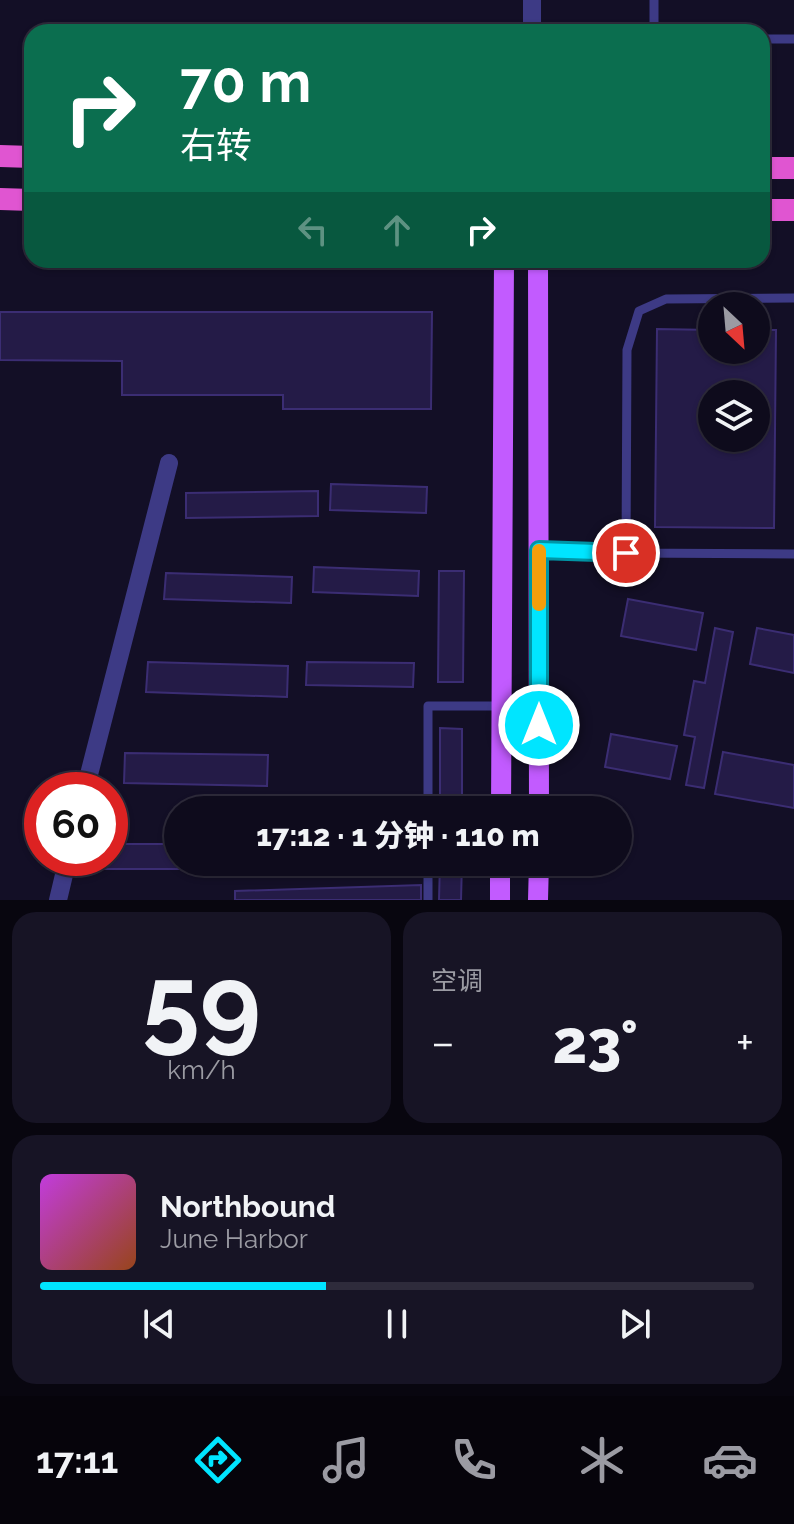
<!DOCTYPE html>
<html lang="zh">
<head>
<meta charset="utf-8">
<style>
  body { margin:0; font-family:Raleway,"Noto Sans SC",sans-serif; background:#171425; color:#f1f3f6; height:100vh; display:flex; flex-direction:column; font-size:30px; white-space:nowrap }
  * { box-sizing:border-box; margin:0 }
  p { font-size:26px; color:#9b9ba3 }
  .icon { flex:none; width:44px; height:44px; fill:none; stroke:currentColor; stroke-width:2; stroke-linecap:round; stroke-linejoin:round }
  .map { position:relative; height:900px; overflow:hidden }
  .panel { display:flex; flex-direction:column; gap:12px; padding:12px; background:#08060f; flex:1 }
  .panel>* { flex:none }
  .banner { position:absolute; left:24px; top:24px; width:746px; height:244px; border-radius:24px; box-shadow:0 2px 6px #0004,0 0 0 2px #2e2b3b; background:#0b6e4f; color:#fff; overflow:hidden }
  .needle { width:52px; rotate:154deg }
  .fabs { position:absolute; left:698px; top:292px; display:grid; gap:16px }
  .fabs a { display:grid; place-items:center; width:72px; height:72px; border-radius:50%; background:#0e0b1c; box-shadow:0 2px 6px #0004,0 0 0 2px #2e2b3b; font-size:40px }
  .speed { position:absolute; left:24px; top:772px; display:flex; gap:16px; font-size:40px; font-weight:700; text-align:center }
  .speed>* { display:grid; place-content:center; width:104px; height:104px; border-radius:50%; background:#0e0b1c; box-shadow:0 2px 6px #0004,0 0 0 2px #2e2b3b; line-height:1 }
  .speed .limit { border:12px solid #d22; background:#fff; color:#111 }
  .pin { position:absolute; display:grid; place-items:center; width:68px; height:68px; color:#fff; margin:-34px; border:4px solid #fff; border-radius:50%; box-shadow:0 2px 8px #0007 }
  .me { position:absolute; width:88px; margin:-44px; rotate:0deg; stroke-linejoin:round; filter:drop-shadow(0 0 6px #0008) }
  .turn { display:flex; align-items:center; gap:28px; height:168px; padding:0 24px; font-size:36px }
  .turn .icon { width:104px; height:104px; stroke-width:2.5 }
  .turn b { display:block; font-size:56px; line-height:68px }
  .lanes { display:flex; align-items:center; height:76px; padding:0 24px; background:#0003; justify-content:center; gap:40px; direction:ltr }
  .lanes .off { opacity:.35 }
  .big { font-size:60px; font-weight:800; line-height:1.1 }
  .panel .tile { flex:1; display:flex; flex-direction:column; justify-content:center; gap:12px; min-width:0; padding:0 28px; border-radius:24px; background:#171425 }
  .panel .dial { align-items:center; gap:0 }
  .dial b { font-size:104px; line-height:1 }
  .song { display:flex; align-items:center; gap:24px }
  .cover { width:96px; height:96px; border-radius:12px; background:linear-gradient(135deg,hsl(290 70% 55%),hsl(20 70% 35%)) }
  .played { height:8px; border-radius:4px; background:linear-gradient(90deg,#00e5ff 40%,#2e2b3b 40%) }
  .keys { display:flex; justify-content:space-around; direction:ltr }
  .heat { display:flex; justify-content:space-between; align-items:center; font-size:44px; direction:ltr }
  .panel .tiles { flex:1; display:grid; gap:12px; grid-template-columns:1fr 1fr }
  .tile:last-child { grid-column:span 2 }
  .trip { position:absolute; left:164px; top:796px; width:468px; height:80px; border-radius:40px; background:#0e0b1c; box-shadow:0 2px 6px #0004,0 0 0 2px #2e2b3b; font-weight:800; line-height:80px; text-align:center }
  .tabs { display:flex; height:128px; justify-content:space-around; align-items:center; background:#06040b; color:#9b9ba3 }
  .tabs .icon { width:56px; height:56px }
  .tabs .on { color:#00e5ff }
  .tabs b { font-size:36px; color:#f1f3f6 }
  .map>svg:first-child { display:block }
  .building { fill:#241b47; stroke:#3b2d73; stroke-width:2; fill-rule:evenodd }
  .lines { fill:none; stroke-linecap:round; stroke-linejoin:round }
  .service { stroke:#3d3a85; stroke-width:9 }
  .minor { stroke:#3d3a85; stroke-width:18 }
  .primary { stroke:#c25bff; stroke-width:20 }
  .trunk { stroke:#e055d1; stroke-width:22 }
  .route-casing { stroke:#0095a6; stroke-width:20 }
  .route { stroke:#00e5ff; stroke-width:14 }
  .slow { stroke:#f59e0b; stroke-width:14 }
</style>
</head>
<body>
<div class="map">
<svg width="794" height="900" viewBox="0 0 794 900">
  <rect width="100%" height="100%" fill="#130f26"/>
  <path class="building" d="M0 312H432L431 409H283V395H122V361L0 360Z
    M657 329 712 330V350H756V330H776L774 528 655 527ZM712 394H756V438H712Z
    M331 484 427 487 426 513 330 510Z
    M318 491V516L186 518V493Z
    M314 567 419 571 418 596 313 592Z
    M439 571H464L463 682H438Z
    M166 573 292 577 291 603 164 599Z
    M628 599 703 613 696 650 621 636Z
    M715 628 733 632 704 788 686 785 695 737 684 735 694 681 705 683Z
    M757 628 794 635V673L750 664Z
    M148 662 288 666 287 697 146 692Z
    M307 662 414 663 413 687 306 685Z
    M440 728 462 729V810H440Z
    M611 734 677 746 670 779 605 767Z
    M723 752 794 765V808L715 794Z
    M125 753 268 755 267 786 124 783Z
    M270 803H424V810H270Z
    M110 844H178V862H227L226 869H101V858H110Z
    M440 862H462L461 900H439Z
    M421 885V900H235V891Z"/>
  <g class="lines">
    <path class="service" d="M654 0V27L663 32
      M762 39H794
      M540 550 626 553 627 350 639 311 666 299 794 298
      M626 553 794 554
      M428 810V706H501
      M428 862V900"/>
    <path class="minor" d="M532 32V0
      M85 790 169 463
      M58 900 68 858"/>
    <path class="primary" d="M538 260 539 810
      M501 810 504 260
      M500 900V862
      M538 900 539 862"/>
    <path class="trunk" d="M0 156 32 157
      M762 168H794
      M0 199 32 200
      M762 210H794"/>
  </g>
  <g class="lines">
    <g class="route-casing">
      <path id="route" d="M539 725V550L626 553"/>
    </g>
    <use href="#route" class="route"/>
    <path class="slow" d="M539 551V604"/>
  </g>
</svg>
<div class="fabs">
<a><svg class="needle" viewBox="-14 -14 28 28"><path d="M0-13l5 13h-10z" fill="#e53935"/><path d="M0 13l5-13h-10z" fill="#9b9ba3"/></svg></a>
<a><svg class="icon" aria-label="layers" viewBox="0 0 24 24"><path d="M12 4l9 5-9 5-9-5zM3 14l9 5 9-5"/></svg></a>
</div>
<div class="speed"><div class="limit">60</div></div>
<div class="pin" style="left:626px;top:553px;background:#d93025"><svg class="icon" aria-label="arrive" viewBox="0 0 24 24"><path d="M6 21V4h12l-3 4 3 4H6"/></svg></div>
<svg class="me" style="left:539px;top:725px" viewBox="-20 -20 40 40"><circle r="17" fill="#00e5ff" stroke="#fff" stroke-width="3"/><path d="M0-11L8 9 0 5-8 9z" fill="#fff"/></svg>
<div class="trip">17:12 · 1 分钟 · 110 m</div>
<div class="banner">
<div class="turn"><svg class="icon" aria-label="right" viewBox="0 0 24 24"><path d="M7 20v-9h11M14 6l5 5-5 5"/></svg><div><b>70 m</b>右转</div></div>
<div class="lanes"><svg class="icon off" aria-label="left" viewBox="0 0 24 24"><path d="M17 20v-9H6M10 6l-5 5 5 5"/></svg><svg class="icon off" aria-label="ahead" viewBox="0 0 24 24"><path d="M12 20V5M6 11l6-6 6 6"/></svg><svg class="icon" aria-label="right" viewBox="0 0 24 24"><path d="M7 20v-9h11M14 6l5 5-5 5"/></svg></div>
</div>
</div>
<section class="panel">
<div class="tiles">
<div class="tile dial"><b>59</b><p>km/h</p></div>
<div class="tile"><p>空调</p>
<div class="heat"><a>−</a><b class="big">23°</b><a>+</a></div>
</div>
<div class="tile">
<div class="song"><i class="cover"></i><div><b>Northbound</b><p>June Harbor</p></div></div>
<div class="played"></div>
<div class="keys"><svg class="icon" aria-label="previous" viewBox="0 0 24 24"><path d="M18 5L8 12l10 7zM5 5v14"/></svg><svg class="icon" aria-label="pause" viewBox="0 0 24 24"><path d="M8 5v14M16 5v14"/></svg><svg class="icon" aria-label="next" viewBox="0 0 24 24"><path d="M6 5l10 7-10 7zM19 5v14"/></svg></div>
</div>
</div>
</section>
<nav class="tabs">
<b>17:11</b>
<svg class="icon on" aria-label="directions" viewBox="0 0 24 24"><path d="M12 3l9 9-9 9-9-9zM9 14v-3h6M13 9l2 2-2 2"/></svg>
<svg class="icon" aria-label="music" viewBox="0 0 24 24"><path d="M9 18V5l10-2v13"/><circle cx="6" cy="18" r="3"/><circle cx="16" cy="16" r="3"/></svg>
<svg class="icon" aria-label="phone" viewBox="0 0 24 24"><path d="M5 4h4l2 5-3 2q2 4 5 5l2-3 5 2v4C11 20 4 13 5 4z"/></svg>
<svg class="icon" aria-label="climate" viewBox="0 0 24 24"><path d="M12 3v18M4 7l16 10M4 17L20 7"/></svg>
<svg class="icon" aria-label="car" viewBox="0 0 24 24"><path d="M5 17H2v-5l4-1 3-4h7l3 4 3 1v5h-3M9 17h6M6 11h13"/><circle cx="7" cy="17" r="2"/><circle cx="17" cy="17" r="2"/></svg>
</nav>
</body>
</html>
